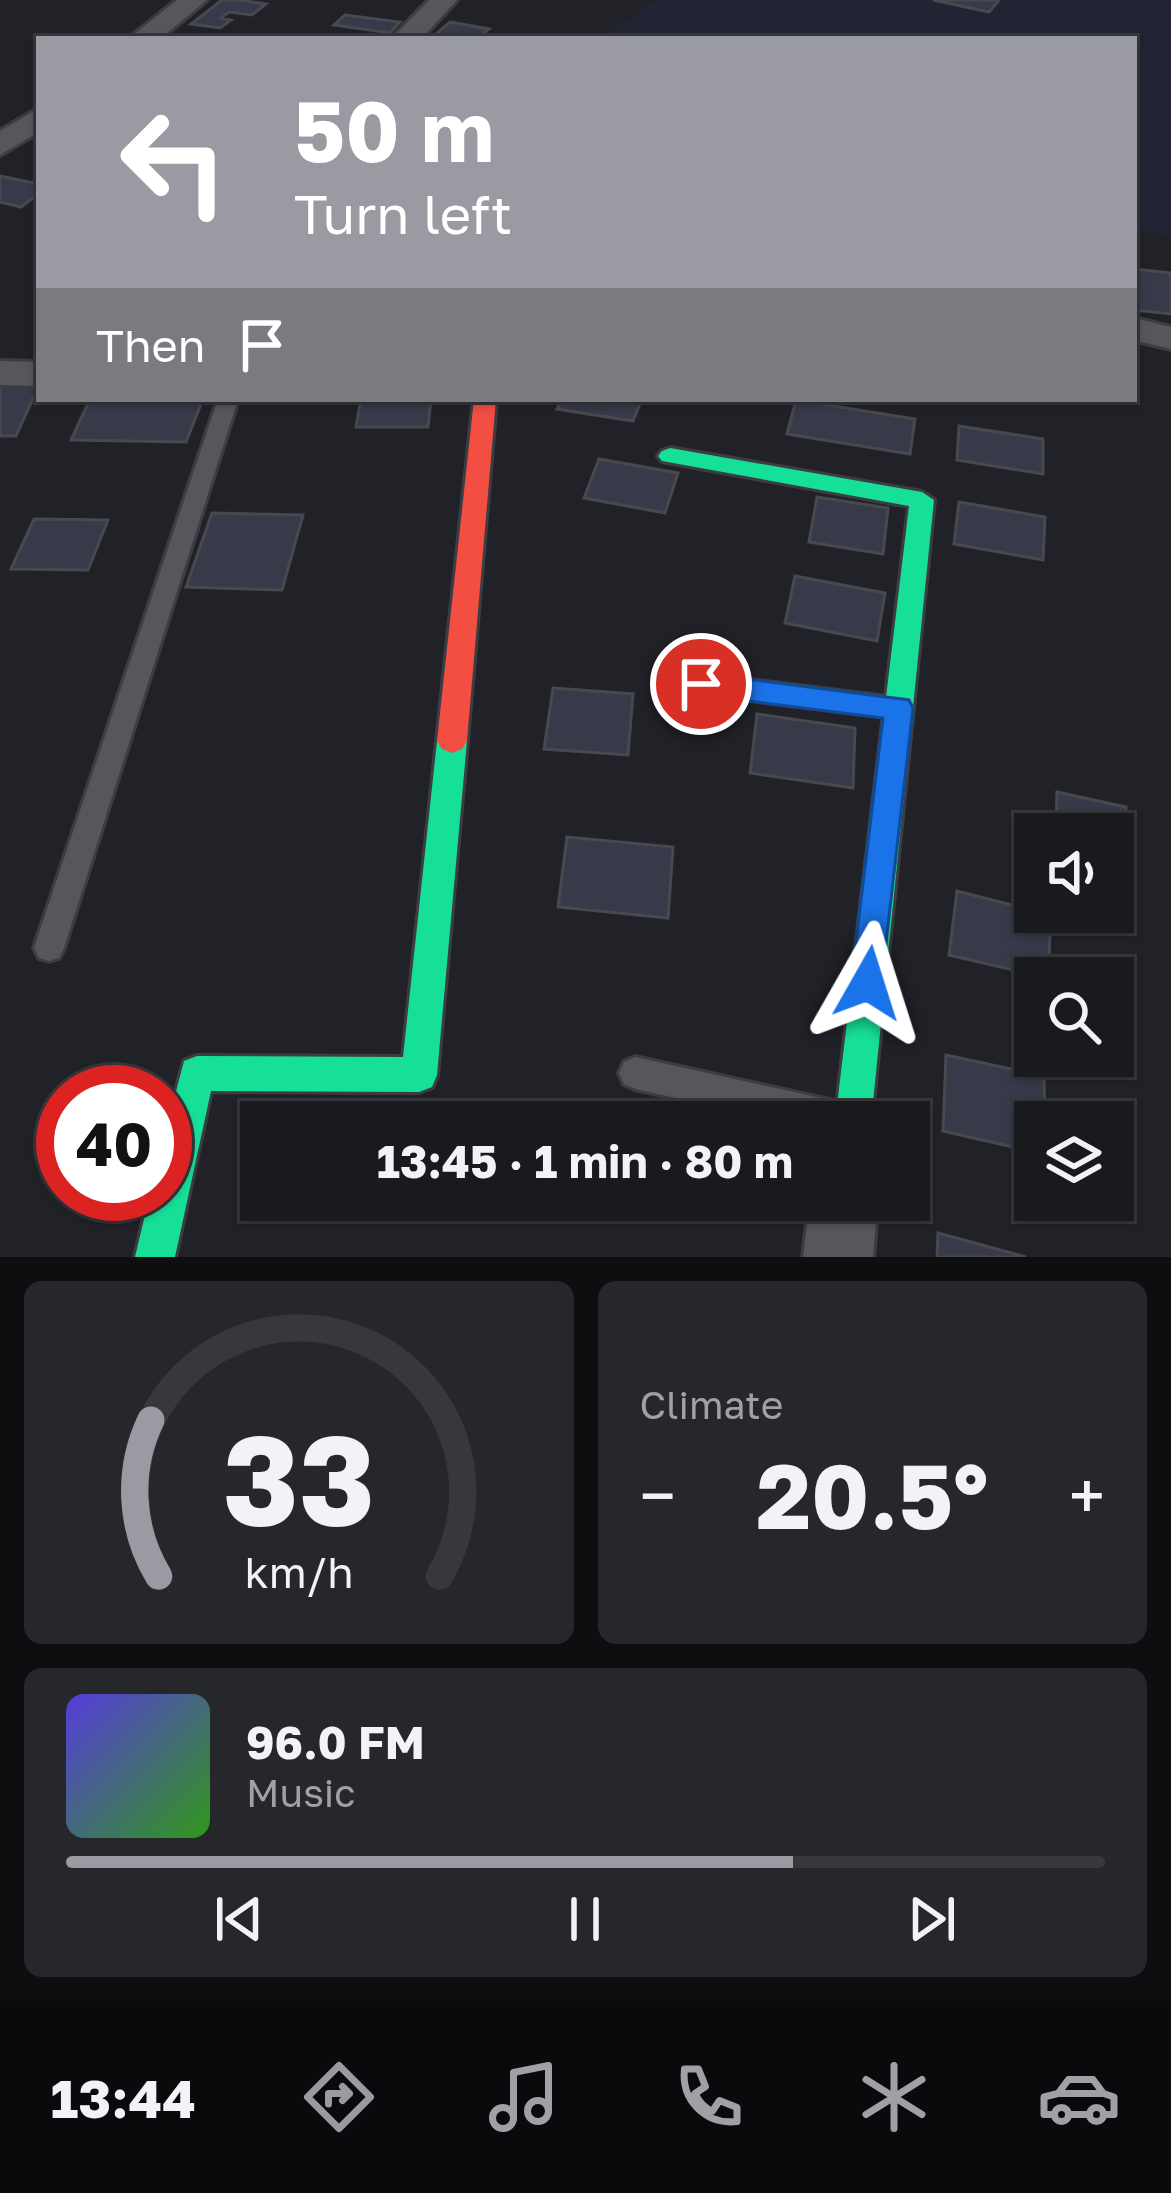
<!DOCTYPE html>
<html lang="en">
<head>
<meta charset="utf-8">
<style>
  body { margin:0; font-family:"Golos Text",sans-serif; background:#26272b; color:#f1f3f6; height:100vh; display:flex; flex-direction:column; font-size:45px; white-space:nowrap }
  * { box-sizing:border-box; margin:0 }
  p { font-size:39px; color:#9fa1a4 }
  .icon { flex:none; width:66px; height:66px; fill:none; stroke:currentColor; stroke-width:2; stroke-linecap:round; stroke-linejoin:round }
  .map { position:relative; height:1257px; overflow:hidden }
  .panel { display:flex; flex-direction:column; gap:24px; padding:24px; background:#0e0e10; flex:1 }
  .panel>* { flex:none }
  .guide { position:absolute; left:36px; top:36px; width:1101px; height:366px; border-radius:0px; box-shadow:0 3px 9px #0004,0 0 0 3px #37383c; background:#999aa2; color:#fff; overflow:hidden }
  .fabs { position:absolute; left:1014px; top:813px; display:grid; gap:24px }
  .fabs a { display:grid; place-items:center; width:120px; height:120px; border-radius:0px; background:#191a1e; box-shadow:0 3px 9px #0004,0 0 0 3px #37383c; font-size:60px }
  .speed { position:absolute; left:36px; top:1065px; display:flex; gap:24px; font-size:60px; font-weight:700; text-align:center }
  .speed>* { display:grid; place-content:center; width:156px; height:156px; border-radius:50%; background:#191a1e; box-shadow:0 3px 9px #0004,0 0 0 3px #37383c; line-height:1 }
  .speed .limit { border:18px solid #d22; background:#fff; color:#111 }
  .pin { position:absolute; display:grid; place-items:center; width:102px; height:102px; color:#fff; margin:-51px; border:6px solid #fff; border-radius:50%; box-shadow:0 3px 12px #0007 }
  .me { position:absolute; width:132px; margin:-66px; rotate:6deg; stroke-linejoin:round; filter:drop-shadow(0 0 9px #0008) }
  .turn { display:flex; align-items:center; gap:42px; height:252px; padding:0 60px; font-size:54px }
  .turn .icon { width:156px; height:156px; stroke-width:2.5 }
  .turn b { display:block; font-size:84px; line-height:102px }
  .then { display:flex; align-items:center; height:114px; padding:0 60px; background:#0003; gap:24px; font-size:45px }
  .big { font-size:90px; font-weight:700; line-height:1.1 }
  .panel .card { flex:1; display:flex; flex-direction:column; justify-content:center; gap:18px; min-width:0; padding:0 42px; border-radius:18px; background:#26272b }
  .panel .dial { align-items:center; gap:0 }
  .dial svg { height:312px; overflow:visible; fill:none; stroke:#37383c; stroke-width:7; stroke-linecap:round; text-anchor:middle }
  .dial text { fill:#f1f3f6; stroke:none }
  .song { display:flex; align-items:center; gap:36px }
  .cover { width:144px; height:144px; border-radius:18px; background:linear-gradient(135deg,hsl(250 70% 55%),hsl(110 70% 35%)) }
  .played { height:12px; border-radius:6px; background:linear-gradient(90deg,#999aa2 70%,#37383c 70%) }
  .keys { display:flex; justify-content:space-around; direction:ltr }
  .heat { display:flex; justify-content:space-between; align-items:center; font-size:66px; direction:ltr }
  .panel .tiles { flex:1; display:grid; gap:24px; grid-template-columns:1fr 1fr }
  .card:last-child { grid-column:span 2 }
  .trip { position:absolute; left:240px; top:1101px; width:690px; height:120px; border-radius:0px; background:#191a1e; box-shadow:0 3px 9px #0004,0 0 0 3px #37383c; font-weight:700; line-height:120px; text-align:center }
  .menu { display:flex; height:192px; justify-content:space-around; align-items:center; background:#0a0a0c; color:#9fa1a4 }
  .menu .icon { width:84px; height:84px }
  .menu .current { color:#999aa2 }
  .menu b { font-size:54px; color:#f1f3f6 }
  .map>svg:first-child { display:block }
  .built { fill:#222433 }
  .building { fill:#383949; stroke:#48494f; stroke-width:3 }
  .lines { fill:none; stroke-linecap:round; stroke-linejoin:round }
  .lane-casing { stroke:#3c3d42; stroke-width:6 }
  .street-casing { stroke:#3c3d42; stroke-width:6 }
  .fast-casing { stroke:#3c3d42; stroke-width:6 }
  .jam-casing { stroke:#3c3d42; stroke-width:6 }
  .lane { fill:#56575c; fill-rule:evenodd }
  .street { fill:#56575c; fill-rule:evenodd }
  .fast { fill:#16e098; fill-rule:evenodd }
  .jam { fill:#f24e42; fill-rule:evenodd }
  .route { fill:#1a73e8; stroke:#114b97; stroke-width:3 }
</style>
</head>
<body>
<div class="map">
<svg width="1171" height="1257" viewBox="0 0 1171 1257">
  <rect width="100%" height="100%" fill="#212228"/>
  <path class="built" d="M656 0H1171V235L1134 231V39H601Z"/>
  <path class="building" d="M222 0H240L266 4 252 15 229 12 221 18 231 20 220 28 191 24Z
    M933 0H999L989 12Z
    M345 15 400 22 390 33 334 25Z
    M450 22 489 29 477 39H430Z
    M0 176 39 184V193L21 207 0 202Z
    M1134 269 1171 273V314L1134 310Z
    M0 384 39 385 16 436H0Z
    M90 399H203L186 442 71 440Z
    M361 399H431L428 427H356Z
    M562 399H642L633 421 557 409Z
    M796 400 915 419 910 454 787 434Z
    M959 426 1043 439V474L957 460Z
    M599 459 678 473 665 513 584 498Z
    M817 497 888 508 883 554 809 542Z
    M959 502 1045 517 1043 560 954 544Z
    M212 513 303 515 282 590 186 587Z
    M34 519 108 520 88 570 11 569Z
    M795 576 885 593 877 641 785 623Z
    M553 688 633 694 628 755 544 749Z
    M757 714 855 728 853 788 750 773Z
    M1057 792 1126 807V863L1113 860V834H1056Z
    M567 837 673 847 668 918 558 907Z
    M957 891 1051 915 1048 978 949 955Z
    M946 1055 1044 1076 1045 1122H1035V1152L943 1131Z
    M279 1109 396 1110 395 1122H277Z
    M263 1200H386L385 1211 262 1210Z
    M938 1233 1026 1257H937Z"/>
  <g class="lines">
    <g class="lane-casing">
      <path id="lane" d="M218 399H238L64 948 59 958 49 961 39 958 34 948Z
        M701 674 896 698 905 701 909 708 905 715 896 718 701 694 692 691 689 684 692 677Z
        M635 1057 839 1102 850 1107 855 1118 854 1122H785L635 1089 624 1084 619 1073 624 1062Z"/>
    </g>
    <g class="street-casing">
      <path id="street" d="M177 0H207L160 39H128Z
        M429 0H457L421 39H391Z
        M39 108V132L0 155V131Z
        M1134 318 1171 327V349L1134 340Z
        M0 361 39 362V386L0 385Z
        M810 1200H878L873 1257H803Z"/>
    </g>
    <g class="fast-casing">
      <path id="fast" d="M670 448 922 492 934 500 871 1122H835L909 506 662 461 658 456 662 451Z
        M452 729 462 733 467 741 437 1075 432 1087 419 1092 211 1091 175 1257H135L150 1194H165V1133L184 1061 197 1056 403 1057 437 741 442 733Z"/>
    </g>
    <g class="jam-casing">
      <path id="jam" d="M474 399H496L467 741 462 749 452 753 442 749 437 741Z"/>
    </g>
    <use href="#lane" class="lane"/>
    <use href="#street" class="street"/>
    <use href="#fast" class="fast"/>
    <use href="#jam" class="jam"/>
  </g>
  <path class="route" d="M701 673 909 700 913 708 880 995 868 999 856 995 851 983 883 718 701 695 687 684Z"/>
</svg>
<div class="fabs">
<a><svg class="icon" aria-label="sound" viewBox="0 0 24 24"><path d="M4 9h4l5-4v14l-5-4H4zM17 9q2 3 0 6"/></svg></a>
<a><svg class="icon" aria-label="search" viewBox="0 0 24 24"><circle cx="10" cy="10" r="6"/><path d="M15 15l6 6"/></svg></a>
<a><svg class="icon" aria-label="layers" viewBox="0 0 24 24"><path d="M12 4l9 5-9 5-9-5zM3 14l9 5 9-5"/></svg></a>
</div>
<div class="speed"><div class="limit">40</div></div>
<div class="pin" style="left:701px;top:684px;background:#d93025"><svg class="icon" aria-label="arrive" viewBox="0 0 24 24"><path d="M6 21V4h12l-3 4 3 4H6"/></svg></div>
<svg class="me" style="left:868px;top:983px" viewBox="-20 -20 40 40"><path d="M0-17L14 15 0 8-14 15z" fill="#1a73e8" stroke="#fff" stroke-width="4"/></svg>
<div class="trip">13:45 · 1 min · 80 m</div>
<div class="guide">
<div class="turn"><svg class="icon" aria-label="left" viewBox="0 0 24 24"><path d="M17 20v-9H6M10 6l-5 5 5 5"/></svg><div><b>50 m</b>Turn left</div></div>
<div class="then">Then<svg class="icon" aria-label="arrive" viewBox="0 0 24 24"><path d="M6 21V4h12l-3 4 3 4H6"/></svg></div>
</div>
</div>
<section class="panel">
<div class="tiles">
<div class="card dial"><svg viewBox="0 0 100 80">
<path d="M14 69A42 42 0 1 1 86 69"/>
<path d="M14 69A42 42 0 0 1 12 29" stroke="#999aa2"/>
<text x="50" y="56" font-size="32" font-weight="700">33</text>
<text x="50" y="72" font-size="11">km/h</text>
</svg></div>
<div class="card"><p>Climate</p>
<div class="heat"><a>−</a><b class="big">20.5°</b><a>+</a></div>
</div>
<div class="card">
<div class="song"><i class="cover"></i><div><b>96.0 FM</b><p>Music</p></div></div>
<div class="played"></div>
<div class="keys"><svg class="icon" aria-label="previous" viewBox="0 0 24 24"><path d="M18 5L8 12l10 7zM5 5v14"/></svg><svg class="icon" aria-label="pause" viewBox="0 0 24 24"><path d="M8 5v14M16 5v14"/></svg><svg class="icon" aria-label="next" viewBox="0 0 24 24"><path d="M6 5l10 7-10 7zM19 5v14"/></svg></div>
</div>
</div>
</section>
<nav class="menu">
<b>13:44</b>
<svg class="icon current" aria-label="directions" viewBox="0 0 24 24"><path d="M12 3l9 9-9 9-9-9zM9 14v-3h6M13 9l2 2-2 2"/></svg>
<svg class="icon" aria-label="music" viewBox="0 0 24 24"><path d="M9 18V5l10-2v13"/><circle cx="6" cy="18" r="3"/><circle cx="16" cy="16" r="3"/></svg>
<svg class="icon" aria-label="phone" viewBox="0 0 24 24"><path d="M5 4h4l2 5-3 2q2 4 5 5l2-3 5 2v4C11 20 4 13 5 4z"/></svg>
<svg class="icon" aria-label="climate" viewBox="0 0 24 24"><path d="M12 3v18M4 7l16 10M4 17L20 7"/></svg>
<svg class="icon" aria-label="car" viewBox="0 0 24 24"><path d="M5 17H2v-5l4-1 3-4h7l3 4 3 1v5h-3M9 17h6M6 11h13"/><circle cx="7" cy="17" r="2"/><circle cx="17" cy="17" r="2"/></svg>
</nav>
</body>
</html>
